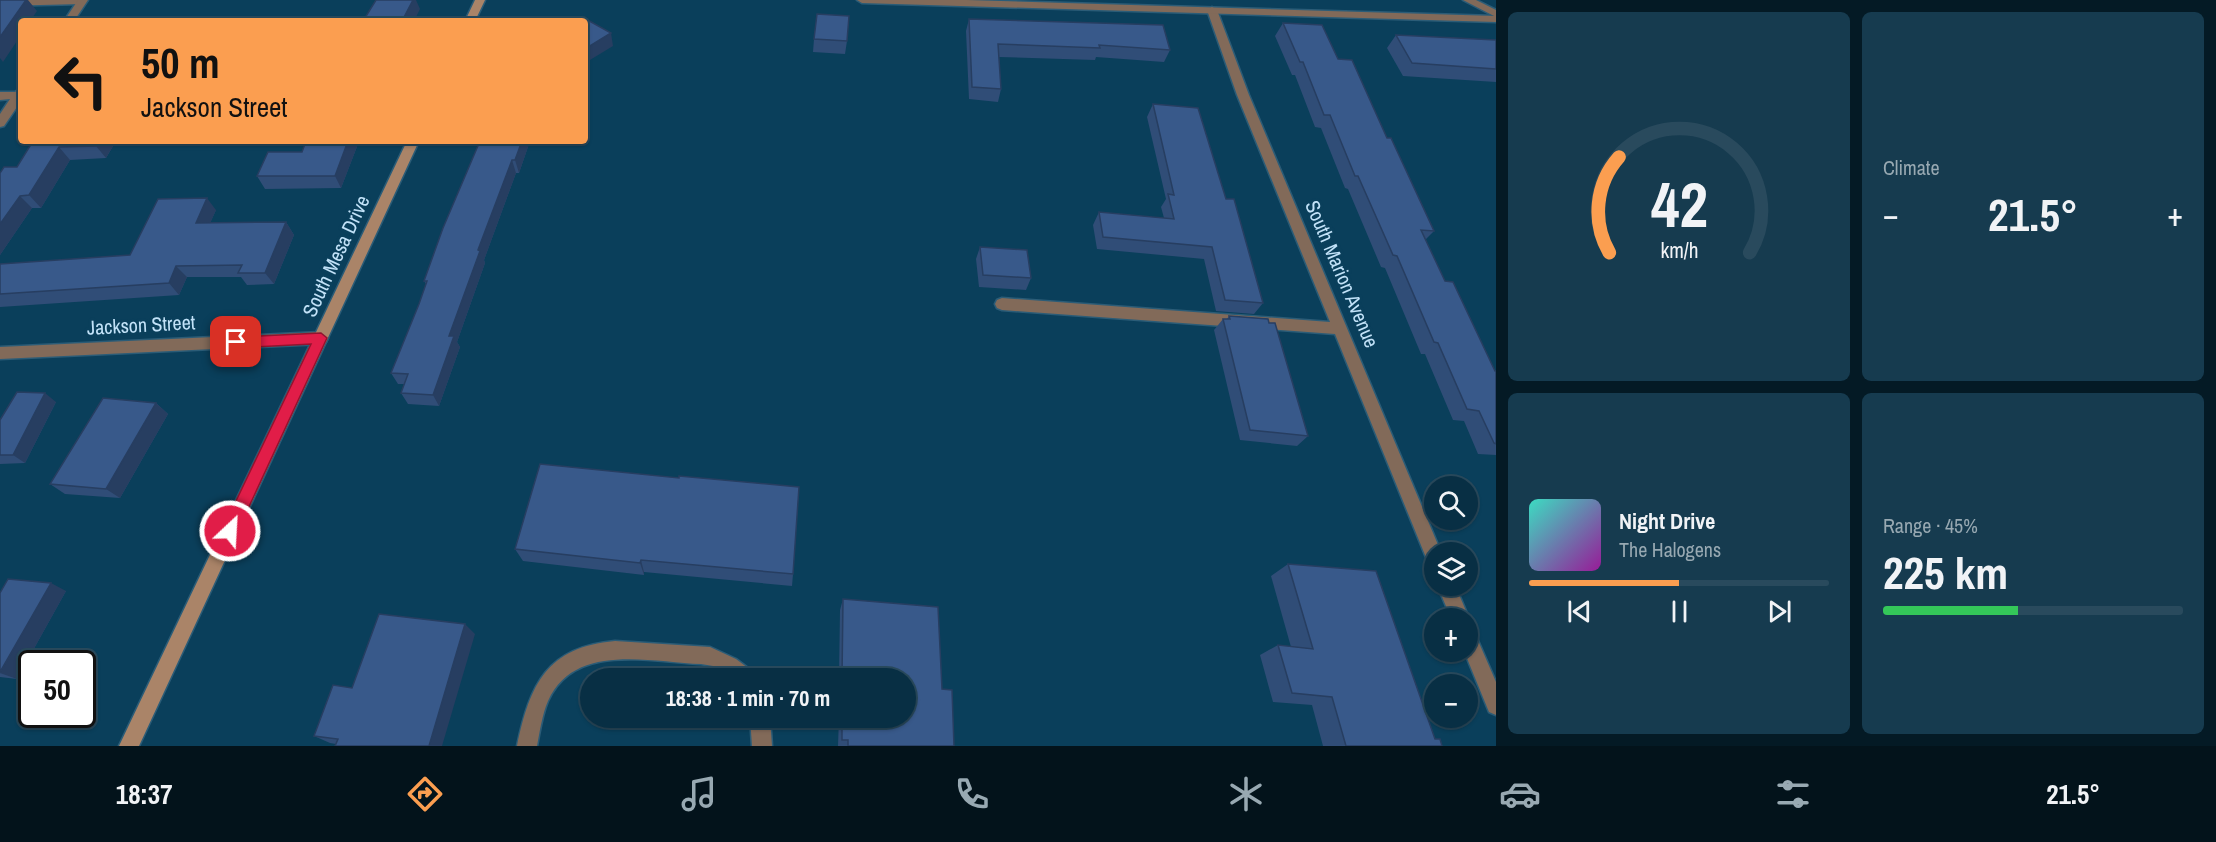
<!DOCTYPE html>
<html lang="en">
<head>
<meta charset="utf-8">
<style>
  body { margin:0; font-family:"Archivo Narrow",sans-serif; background:#163b4f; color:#f1f3f6; height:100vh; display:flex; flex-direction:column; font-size:22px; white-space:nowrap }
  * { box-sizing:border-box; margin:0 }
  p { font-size:20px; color:#98a9b2 }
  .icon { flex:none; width:33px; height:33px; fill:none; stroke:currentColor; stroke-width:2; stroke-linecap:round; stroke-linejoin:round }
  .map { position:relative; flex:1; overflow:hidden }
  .drawer { display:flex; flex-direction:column; gap:12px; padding:12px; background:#041a25; width:720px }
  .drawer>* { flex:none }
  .hud { position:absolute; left:18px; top:18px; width:570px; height:126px; border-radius:6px; box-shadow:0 2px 4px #0004,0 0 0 2px #294a5d; background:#fb9e50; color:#111; overflow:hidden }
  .buttons { position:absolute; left:1424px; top:476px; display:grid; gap:12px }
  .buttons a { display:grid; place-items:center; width:54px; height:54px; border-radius:50%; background:#082f44; box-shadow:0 2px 4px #0004,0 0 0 2px #294a5d; font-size:30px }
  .speed { position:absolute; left:18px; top:650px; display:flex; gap:12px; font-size:30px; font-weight:700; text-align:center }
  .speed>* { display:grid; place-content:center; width:78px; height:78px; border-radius:50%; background:#082f44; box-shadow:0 2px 4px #0004,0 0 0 2px #294a5d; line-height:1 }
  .speed .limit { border:3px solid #111; border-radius:9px; background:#fff; color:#111 }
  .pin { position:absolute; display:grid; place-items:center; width:51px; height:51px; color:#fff; margin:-26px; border-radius:12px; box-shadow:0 3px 9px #0006 }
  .me { position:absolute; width:66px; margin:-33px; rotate:25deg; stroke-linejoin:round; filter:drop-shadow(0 0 4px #0008) }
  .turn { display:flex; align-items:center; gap:21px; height:126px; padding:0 24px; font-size:27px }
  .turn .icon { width:78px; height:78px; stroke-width:2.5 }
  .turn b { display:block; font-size:42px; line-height:51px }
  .big { font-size:45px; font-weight:800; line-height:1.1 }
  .drawer .card { flex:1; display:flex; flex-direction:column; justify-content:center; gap:9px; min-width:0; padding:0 21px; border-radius:9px; background:#163b4f }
  .drawer .dial { align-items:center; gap:0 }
  .dial svg { height:156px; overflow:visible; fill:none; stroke:#294a5d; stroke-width:7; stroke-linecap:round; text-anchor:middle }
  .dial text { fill:#f1f3f6; stroke:none }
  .song { display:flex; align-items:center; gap:18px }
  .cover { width:72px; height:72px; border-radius:9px; background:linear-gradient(135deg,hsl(170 70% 55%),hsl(300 70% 35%)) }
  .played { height:6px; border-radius:3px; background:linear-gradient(90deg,#fb9e50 50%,#294a5d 50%) }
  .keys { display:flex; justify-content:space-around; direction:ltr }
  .heat { display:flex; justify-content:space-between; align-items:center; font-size:33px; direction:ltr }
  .charge { height:9px; border-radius:4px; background:linear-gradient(90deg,#34c759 45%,#294a5d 0) }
  .drawer .tiles { flex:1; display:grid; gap:12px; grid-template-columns:repeat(2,1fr) }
  .trip { position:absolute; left:580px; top:668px; width:336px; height:60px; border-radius:30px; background:#082f44; box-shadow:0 2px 4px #0004,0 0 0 2px #294a5d; font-weight:800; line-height:60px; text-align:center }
  .tab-bar { display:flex; height:96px; justify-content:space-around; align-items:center; background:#03131b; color:#98a9b2 }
  .tab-bar .icon { width:42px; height:42px }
  .tab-bar .on { color:#fb9e50 }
  .tab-bar b { font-size:27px; color:#f1f3f6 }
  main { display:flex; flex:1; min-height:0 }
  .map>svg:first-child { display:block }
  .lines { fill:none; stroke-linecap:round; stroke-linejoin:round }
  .service-casing { stroke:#2b5c77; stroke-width:3 }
  .minor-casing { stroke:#2b5c77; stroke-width:3 }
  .tertiary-casing { stroke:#2b5c77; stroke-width:3 }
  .secondary-casing { stroke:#2b5c77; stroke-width:3 }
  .service { fill:#826a59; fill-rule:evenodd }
  .minor { fill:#826a59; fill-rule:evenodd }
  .tertiary { fill:#826a59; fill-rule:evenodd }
  .secondary { fill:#aa8468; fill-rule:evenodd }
  .wall { fill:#304d77 }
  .shaded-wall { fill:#273e61 }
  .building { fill:#38598a; stroke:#273e61; stroke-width:1.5 }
  .route { fill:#e11d48; stroke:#92132f; stroke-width:1.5 }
  .labels { text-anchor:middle; stroke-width:6; stroke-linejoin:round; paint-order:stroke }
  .street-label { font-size:20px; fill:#c2e2f8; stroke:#0a3f5b }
</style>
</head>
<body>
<main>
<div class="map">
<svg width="1496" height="746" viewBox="0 0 1496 746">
  <rect width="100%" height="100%" fill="#0a3f5b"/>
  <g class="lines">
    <g class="service-casing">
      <path id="service" d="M0 0H87V1L82 4 0 6Z"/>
    </g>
    <g class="minor-casing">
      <path id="minor" d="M78 0H88L74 21H64Z
        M1463 0H1476L1496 10V17Z
        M1212 7 1217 10 1249 95 1441 552H1434V563L1428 561 1425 555 1335 334 1002 310 997 308 995 304 997 300 1002 298 1330 322 1237 95 1207 10Z
        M21 88V101L4 126 0 127V114L10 99 0 100V92H15Z
        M321 332 326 334 328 338 326 342 321 344 0 359V347Z
        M1437 585H1455L1469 618 1467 623V618H1451Z
        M1467 626 1473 629 1496 682V715L1489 712 1464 651H1467Z
        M615 641 710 647 736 659 752 671 754 678H731L713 666 701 664C650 662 574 642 548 701 542 715 540 731 537 746H517C530 684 547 647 615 641Z
        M750 717H770L772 746H752Z"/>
    </g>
    <g class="tertiary-casing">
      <path id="tertiary" d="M857 0H967L1496 16V22L862 3Z"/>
    </g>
    <g class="secondary-casing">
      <path id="secondary" d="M475 0H485L475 21H465Z
        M407 141H419L139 746H119Z"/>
    </g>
    <use href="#service" class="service"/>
    <use href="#minor" class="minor"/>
    <use href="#tertiary" class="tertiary"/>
    <use href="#secondary" class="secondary"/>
  </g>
  <path class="wall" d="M969 19 1170 50 1164 62 1096 57 1095 60 999 57 1001 89 998 102 969 99 966 31Z
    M1283 23 1338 59 1387 138 1434 231 1425 240 1445 281 1495 371H1496V455L1478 454 1464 421 1453 420 1425 354H1421L1385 268 1381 267 1348 189 1345 188 1321 128 1315 127 1295 75H1292L1275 36Z
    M1396 35 1496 40V82L1403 76 1387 48Z
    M814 39 847 41 845 54 813 52Z
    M1153 104 1226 199 1263 303 1254 314 1216 311 1204 259 1097 249 1093 225 1099 212 1164 218 1161 207 1166 199 1147 117Z
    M33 141H116L106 158 70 160 41 208H32L0 255V173L17 167Z
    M306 141H361L360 144H358L341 188 265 189 257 176 302 152Z
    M480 141H530L519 173H516L484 260 485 263 457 342 460 347 439 406 408 404 401 393 404 384H398L391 373 419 304 426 284 424 281Z
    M216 210 210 223 286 222 294 235 274 284 247 285 241 277H187L179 295 0 307V264L130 255Z
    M980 247 1031 278 1026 290 979 287 976 259Z
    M1229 316 1308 436 1297 446 1240 440 1214 330 1223 319H1227Z
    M56 402 25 463 0 464V420Z
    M156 403 168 414 120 498 65 494 50 484Z
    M540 464 793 574 792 586 644 572V575L523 561 515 549Z
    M1288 564 1435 739 1442 746H1323L1312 705 1273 702 1260 655 1278 645 1291 647 1271 576Z
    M66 591 17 679 0 677V593Z
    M843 599 942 689 954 746H838L839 717H906V678H839L840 610Z
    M475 634 336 744 330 743 314 736 352 688Z"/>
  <path class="shaded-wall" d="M26 0H28L37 11 30 21H21V35L3 62 0 58V37Z
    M413 0H416L420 9 414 21H402Z
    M611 33 613 46 585 63V49Z
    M98 141H116L106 158 96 146Z
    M348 141H357L358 144 341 188 335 176Z
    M522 141H530L519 173 515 160Z
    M59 147 70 160 41 208 29 195Z
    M512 160 516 173 484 260 485 263 457 342 460 347 439 406 433 395 449 336 478 250Z
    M20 196 32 208 0 255V224Z
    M207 198 216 210 205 235 196 223Z
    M286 222 294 235 274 284 265 273Z
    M176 266 187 277 179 295 169 283Z
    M45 393 56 402 25 463 13 455Z
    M156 403 168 414 120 498 106 489Z
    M641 560 644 572V575L640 563Z
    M51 583 66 591 17 679 0 673Z
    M465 624 475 634 442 746H429Z"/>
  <path class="building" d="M0 0H26L0 37Z
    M376 0H413L402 21H363Z
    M817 14 849 16 847 41 814 39Z
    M584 18 611 33 585 49V21H578Z
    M229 19 228 21H190L191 20Z
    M969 19 1163 25 1170 50 1099 45 1100 48 998 44 1001 89 972 87Z
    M1283 23 1322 25 1338 59 1352 60 1387 138H1391L1434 231 1421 230 1445 281 1453 282 1495 371H1496V444L1494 443 1479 411 1467 409 1438 343 1434 342 1397 256 1393 255 1358 176H1355L1330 115H1324L1303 62H1300Z
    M1396 35 1496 40V69L1412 63Z
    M1153 104 1198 108 1226 199H1234L1263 303 1225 300 1212 247 1103 237 1099 212 1174 219 1168 194 1174 195Z
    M33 141H98L96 146 59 147 29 195 20 196 0 224V173L4 167H17Z
    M306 141H348L335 176H257L268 152H302Z
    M480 141H522L515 160H512L478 250 480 251 449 336H454L433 395 401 393 408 374 391 373 419 304 427 281H424L443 228Z
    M207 198 196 223 286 222 265 273H238L242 265 176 266 169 283 0 294V264L130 255 158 199Z
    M980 247 1027 250 1031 278 983 275Z
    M1229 316 1268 319 1269 323H1275L1308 436 1250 430 1223 319H1230Z
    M17 392 45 393 13 455H0V420Z
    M103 398 156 403 106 489 50 484Z
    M540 464 679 478V476L799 487 793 574 641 560 640 563 515 549Z
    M1288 564 1376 571 1435 739H1440L1442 746H1346L1332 697 1292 693 1278 645 1313 649Z
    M8 579 51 583 0 672V593Z
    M843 599 938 607 942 689 952 690 954 746H848V740H842V717H906V678H842Z
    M379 614 465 624 429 746H335L338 739 314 736 333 685 352 688Z"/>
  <path class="route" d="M321 333 327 338 235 537 230 539 224 537 222 531 224 526 311 344 236 348 229 342 236 337Z"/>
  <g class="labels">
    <g class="street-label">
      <text transform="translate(336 256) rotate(-65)" y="7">South Mesa Drive</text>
      <text transform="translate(1342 274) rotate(67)" y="7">South Marion Avenue</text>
      <text transform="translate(141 325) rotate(-3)" y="7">Jackson Street</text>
    </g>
  </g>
</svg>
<div class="buttons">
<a><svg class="icon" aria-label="search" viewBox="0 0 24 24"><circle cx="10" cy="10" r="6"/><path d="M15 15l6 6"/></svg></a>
<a><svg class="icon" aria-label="layers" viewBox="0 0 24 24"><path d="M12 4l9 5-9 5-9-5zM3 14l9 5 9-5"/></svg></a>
<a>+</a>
<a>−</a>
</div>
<div class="speed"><div class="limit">50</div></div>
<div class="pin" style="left:236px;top:342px;background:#d93025"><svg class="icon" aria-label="arrive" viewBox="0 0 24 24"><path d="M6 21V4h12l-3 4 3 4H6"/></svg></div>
<svg class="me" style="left:230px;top:531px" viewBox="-20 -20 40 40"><circle r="17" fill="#e11d48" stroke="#fff" stroke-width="3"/><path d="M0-11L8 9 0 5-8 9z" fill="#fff"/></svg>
<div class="trip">18:38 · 1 min · 70 m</div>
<div class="hud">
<div class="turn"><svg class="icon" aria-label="left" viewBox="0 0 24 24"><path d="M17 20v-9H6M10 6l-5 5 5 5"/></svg><div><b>50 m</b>Jackson Street</div></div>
</div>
</div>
<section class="drawer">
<div class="tiles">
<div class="card dial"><svg viewBox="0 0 100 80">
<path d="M14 69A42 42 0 1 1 86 69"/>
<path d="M14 69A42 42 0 0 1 19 20" stroke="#fb9e50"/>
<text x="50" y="56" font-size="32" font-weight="700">42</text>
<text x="50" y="72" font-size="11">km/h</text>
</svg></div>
<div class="card"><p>Climate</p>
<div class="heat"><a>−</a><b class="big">21.5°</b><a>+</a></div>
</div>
<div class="card">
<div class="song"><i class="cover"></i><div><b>Night Drive</b><p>The Halogens</p></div></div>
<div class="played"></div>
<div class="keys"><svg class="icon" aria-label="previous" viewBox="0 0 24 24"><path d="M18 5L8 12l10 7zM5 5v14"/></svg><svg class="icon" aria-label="pause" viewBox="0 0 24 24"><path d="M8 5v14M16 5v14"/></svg><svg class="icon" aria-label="next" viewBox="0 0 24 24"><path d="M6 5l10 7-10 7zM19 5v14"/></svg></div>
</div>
<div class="card"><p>Range · 45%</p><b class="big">225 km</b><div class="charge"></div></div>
</div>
</section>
</main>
<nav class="tab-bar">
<b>18:37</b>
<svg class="icon on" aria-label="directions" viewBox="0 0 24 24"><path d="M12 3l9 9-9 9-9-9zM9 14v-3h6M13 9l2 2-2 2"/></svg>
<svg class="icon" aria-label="music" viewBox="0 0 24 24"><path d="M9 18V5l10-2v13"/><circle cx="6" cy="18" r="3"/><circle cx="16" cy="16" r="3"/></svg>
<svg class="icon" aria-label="phone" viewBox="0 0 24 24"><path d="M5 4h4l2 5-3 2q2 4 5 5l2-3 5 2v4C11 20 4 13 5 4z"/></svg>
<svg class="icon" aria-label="climate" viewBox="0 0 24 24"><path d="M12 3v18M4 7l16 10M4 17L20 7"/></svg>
<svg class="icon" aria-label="car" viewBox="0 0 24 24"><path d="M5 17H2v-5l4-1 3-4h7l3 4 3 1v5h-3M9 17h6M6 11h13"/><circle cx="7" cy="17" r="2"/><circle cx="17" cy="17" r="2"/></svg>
<svg class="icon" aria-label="filters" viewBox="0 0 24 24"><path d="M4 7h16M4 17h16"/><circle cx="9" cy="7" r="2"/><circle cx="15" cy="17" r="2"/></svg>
<b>21.5°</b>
</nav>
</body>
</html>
